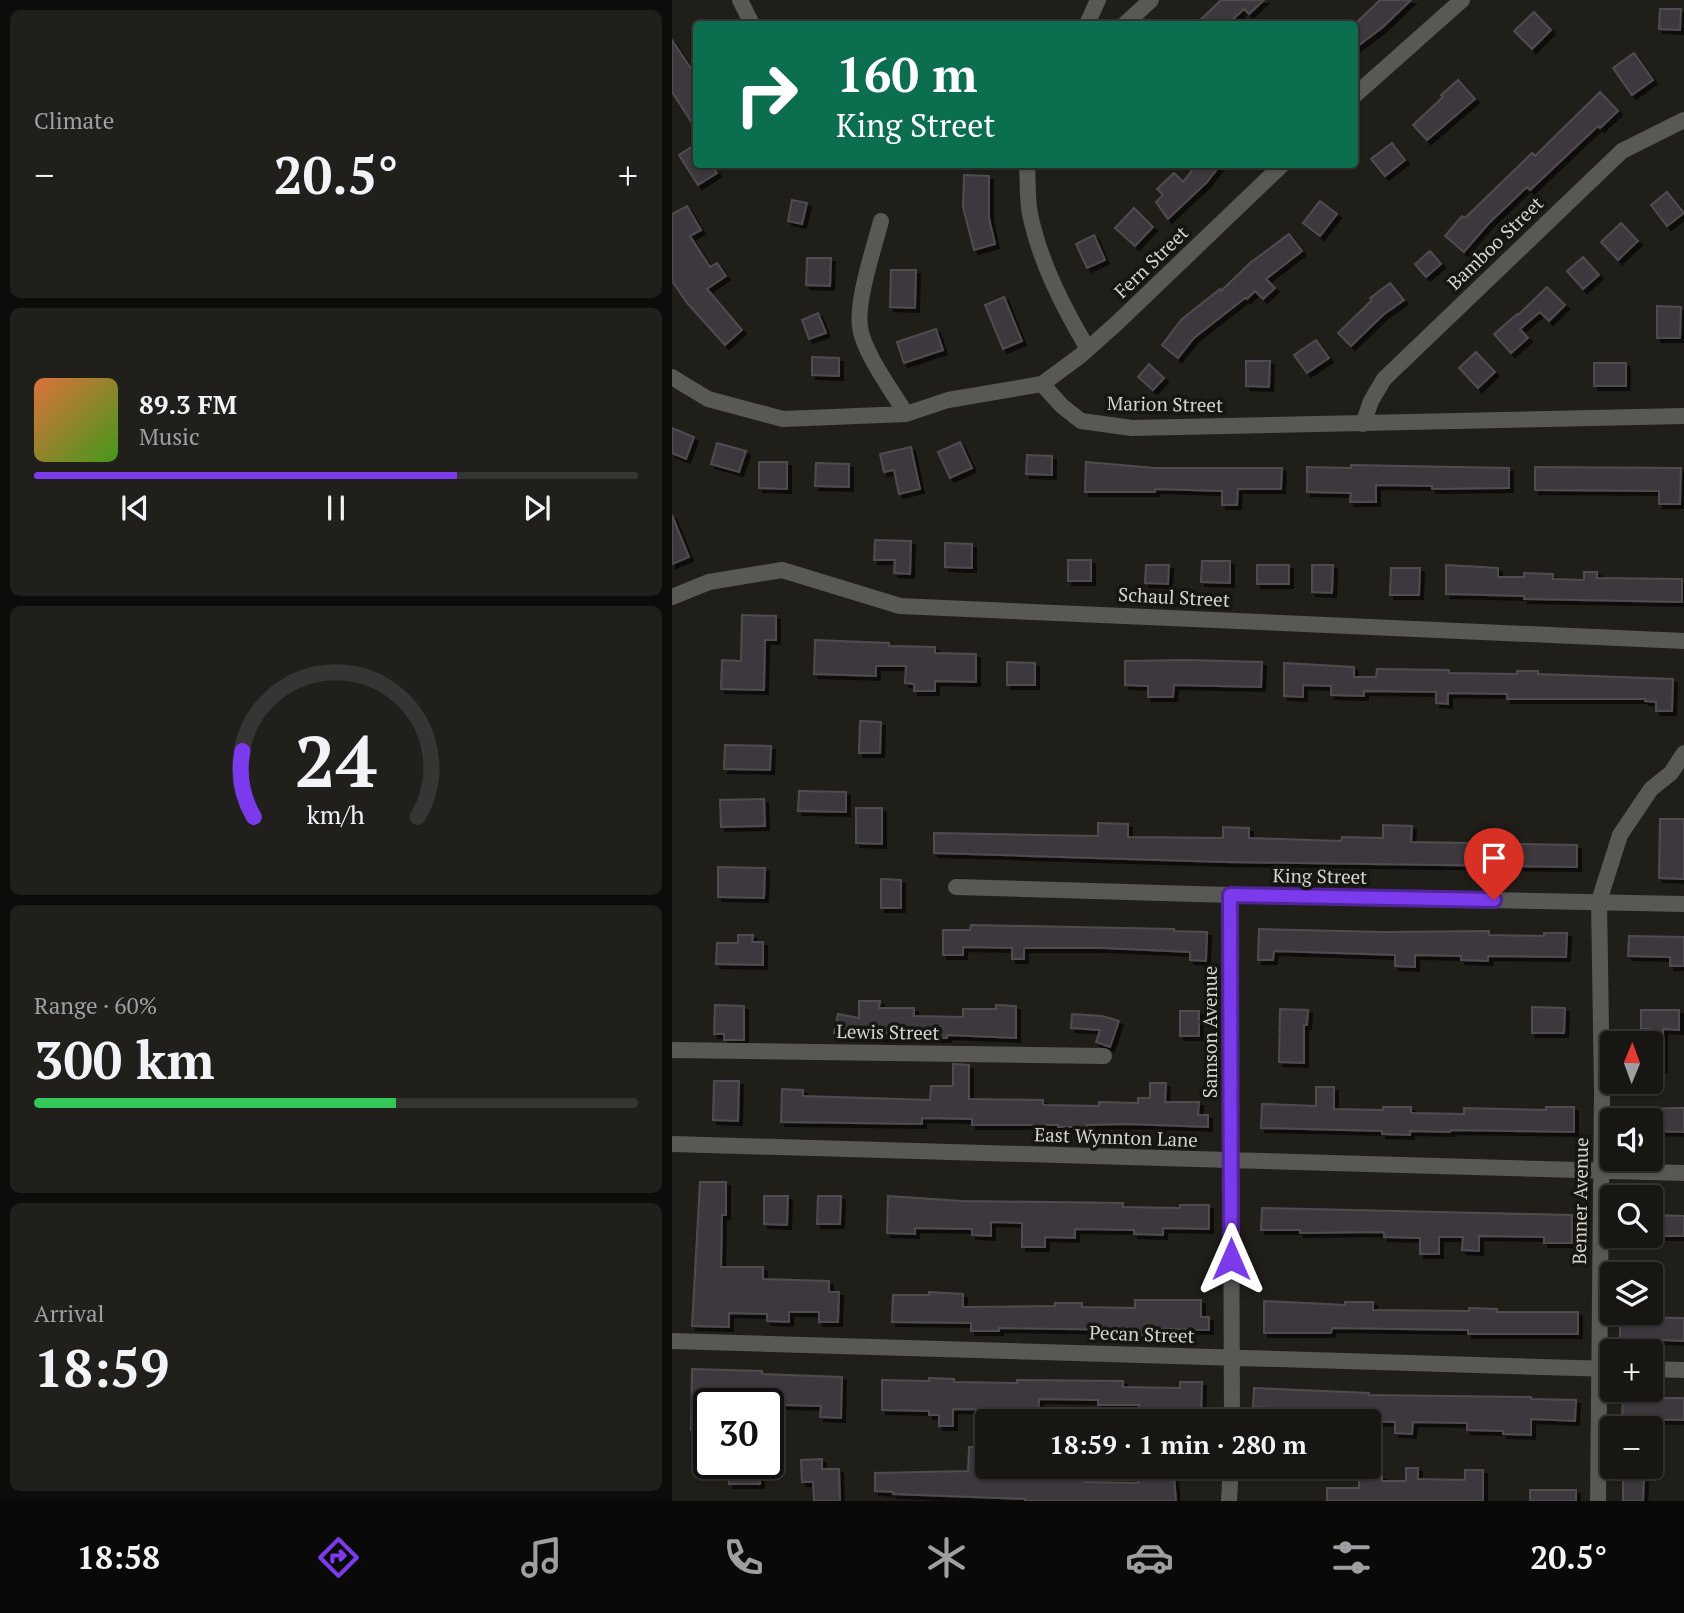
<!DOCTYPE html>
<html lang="en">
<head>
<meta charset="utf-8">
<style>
  body { margin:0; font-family:"PT Serif",serif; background:#201f1c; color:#f1f3f6; height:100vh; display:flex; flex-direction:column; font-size:26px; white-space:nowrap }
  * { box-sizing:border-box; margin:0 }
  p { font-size:23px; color:#9e9fa0 }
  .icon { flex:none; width:38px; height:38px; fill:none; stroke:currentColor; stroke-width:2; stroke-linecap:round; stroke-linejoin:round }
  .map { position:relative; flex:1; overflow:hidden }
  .drawer { display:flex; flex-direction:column; gap:10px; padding:10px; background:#0d0c0a; width:672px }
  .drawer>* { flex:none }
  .guide { position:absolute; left:21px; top:21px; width:665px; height:147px; border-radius:7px; box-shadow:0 2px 5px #0004,0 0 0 2px #363533; background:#0b6e4f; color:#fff; overflow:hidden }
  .needle { width:46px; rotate:1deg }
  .tools { position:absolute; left:928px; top:1031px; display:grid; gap:14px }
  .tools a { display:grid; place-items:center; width:63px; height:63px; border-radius:7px; background:#171613; box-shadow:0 2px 5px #0004,0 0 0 2px #363533; font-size:35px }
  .speed { position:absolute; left:21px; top:1388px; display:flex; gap:14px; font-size:35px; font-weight:700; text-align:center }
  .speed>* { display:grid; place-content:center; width:91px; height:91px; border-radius:50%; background:#171613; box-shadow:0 2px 5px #0004,0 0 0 2px #363533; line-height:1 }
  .speed .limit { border:4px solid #111; border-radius:10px; background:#fff; color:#111 }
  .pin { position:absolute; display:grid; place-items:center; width:60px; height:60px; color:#fff; margin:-72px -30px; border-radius:50% 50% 50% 0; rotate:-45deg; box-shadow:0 0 7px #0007 }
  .pin .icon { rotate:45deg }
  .me { position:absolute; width:77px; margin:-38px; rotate:0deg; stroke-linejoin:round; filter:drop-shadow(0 0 5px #0008) }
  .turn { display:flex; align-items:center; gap:24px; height:147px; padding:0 28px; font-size:32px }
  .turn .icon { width:91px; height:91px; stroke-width:2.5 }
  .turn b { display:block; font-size:49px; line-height:60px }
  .big { font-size:52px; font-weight:700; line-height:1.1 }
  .drawer .widget { flex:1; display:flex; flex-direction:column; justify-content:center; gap:10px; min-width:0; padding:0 24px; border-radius:10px; background:#201f1c }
  .drawer .dial { align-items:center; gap:0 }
  .dial svg { height:182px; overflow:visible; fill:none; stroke:#363533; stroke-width:7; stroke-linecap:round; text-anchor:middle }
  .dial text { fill:#f1f3f6; stroke:none }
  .song { display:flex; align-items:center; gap:21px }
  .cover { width:84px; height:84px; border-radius:10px; background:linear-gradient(135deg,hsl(20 70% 55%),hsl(100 70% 35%)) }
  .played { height:7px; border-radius:4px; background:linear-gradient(90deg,#7c3aed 70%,#363533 70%) }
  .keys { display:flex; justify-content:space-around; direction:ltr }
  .heat { display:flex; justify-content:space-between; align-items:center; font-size:38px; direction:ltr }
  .charge { height:10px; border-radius:5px; background:linear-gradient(90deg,#34c759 60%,#363533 0) }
  .trip { position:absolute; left:303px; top:1409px; width:406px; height:70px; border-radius:7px; background:#171613; box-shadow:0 2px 5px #0004,0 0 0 2px #363533; font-weight:700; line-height:70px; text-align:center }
  .menu { display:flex; height:112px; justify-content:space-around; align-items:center; background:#090908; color:#9e9fa0 }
  .menu .icon { width:49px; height:49px }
  .menu .active { color:#7c3aed }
  .menu b { font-size:32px; color:#f1f3f6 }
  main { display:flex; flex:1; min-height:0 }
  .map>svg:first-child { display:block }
  .building { fill:#3d383c; stroke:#514b50; stroke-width:2; filter:url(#shadow) }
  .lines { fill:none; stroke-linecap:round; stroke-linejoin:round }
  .street { stroke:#585855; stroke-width:16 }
  .route-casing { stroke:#51269a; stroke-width:18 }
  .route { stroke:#7c3aed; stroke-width:12 }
  .labels { text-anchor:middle; stroke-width:7; stroke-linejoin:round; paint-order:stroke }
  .street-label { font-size:19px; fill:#d3d3cf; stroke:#161510 }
</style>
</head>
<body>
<main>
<section class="drawer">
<div class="widget"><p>Climate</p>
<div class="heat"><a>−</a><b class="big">20.5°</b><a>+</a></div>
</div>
<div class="widget">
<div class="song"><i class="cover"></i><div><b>89.3 FM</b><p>Music</p></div></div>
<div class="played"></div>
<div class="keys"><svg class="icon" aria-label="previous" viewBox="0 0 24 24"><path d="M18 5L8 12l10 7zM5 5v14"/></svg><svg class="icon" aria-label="pause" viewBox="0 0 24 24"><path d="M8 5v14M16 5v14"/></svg><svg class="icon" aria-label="next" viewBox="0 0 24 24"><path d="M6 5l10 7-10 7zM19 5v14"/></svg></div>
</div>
<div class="widget dial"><svg viewBox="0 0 100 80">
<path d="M14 69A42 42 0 1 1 86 69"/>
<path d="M14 69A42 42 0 0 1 9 40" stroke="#7c3aed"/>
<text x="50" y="56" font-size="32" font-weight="700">24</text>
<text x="50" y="72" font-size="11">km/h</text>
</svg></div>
<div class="widget"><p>Range · 60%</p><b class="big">300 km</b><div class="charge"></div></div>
<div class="widget"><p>Arrival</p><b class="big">18:59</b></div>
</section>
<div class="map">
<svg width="1012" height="1501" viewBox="0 0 1012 1501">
  <defs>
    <filter id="shadow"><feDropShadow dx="4" dy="4" stdDeviation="0" flood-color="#0009"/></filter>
  </defs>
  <rect width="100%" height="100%" fill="#1f1e19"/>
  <path class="building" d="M549 0H592L577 14 572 9 556 24H524Z
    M708 0H739L711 27 682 49V25Z
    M988 9H1009L1008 30 987 29Z
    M862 12 879 30 860 49 842 31Z
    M0 40 24 76V129L0 92Z
    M962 53 981 80 960 95 941 68Z
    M786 80 803 99 755 140 741 125 771 97 769 95Z
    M928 92 946 111 928 128 926 126 858 190 855 187 816 224 792 252 773 236 790 216 793 218 860 153 863 156Z
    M720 143 733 160 713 176 699 159Z
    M24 144V164H39L45 173 26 185 7 155Z
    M525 164H549L535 182 496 219 484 202 491 195 485 189 502 173 511 182Z
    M292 175 317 176V218L323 244 302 250 291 207Z
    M995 192 1012 213 995 226 979 205Z
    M120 200 135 203 130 224 116 221Z
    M648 201 665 214 648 236 631 223Z
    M15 206 29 230 18 236 38 267 45 263 54 276 35 289 70 330 53 345 15 303 0 281V214Z
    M462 208 481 227 463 246 443 228Z
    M949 223 966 241 946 260 929 242Z
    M617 234 630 251 594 279 603 288 591 299 583 291 575 299 573 298 522 338 506 358 490 345 510 319 548 289 549 291 578 263Z
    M422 235 433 260 415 268 404 244Z
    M758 251 769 264 754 277 743 264Z
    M911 257 927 275 911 289 895 271Z
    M135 258H159L158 286 134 285Z
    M219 270H244L243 308 218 307Z
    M718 283 732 300 711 315 679 346 666 333 700 300 698 298Z
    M875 287 893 305 877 321 868 312 848 329 856 338 839 353 822 334 845 314 846 315Z
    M332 297 350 341 331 349 313 305Z
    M985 306 1009 307 1008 338H985Z
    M146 313 154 333 137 339 130 320Z
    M264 329 271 350 232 363 225 342Z
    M644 340 657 358 635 373 622 355Z
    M804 352 823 372 806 388 787 368Z
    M140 357 167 358V376L140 375Z
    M574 361H598L597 387 574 386Z
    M922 363H954V386H922Z
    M477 364 492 378 481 390 466 377Z
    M0 428 22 437 14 459 0 453Z
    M288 442 300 468 278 478 266 452Z
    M45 443 74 451 67 472 39 464Z
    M239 447 248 489 227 494 222 470 212 472 208 454Z
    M355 455 380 456V475L354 474Z
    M87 462H115V489L87 488Z
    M414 462 483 468H610L609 489H566L565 505H550V491L483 489V492H413Z
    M144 463 177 464V487L143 486Z
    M679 465 837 468V488L760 489V486L704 485V502H678L679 493 635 492V467L679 468Z
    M863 467 1009 468 1008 504H987V491L863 490Z
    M0 515 17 557 0 564Z
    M203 540 239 541 238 574 222 573 223 560H202Z
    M273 543 300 544V568L273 567Z
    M396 560H419V581H396Z
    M530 561H558V583L529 582Z
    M474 565H497L496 584 473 583Z
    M585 565H617V584H585Z
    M640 565H661L660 593 640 592Z
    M774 565 826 568V577H852V573L881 574V579L912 580V572H925V578L1010 579V602L852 599V596L774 594Z
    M719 568H748L747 595H718Z
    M70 615 104 616V640H93L92 690 49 689 50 660 69 661Z
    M143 640 217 643V646L263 647V653L304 654V682L263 681V691H242V684L233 683 234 666H204V676L142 674Z
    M515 660 590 662 589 687 502 685 501 697H476V686L453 685V661Z
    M335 662 363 663V685H335Z
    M612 663 682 667V677H704L705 669 777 670V673L845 674V671H866V674L1001 679 1000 711H984V702L973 701V699H835V694L776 693V704L764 703V692L692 691V696L659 695V686L631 685V697L612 696Z
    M188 721 209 722 208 753H187Z
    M53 745 99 746 98 770 52 769Z
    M127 791 174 792V812L126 811Z
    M92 799 93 826 49 827 48 800Z
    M184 808H210V844L184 843Z
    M988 819H1012V879L987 878Z
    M426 823 456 824V837L551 838V827L577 828V838L669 841 670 837 711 838V825L740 826 739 842 905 845V867L551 862 262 853V833L426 836Z
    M46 867 93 868 92 898 46 897Z
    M209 879 229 880V908H209Z
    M299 925 502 929V931L535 932 534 961 518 960V952L431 948H352V959H340V948L291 947V955H271V930H298Z
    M587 929 711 932 817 931V935L872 936V933H895L894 957 816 956V961L789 960V956L743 955V967L723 966V955L602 951 601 960H586Z
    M66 935H81L80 942H91V965L44 964 45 943H66Z
    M957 936 1012 937V966H998V957L956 956Z
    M187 1001H208L207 1008H242V1016L291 1017V1009H324V1005L344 1006V1038L275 1035V1038L180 1037 162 1033 166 1014 187 1018Z
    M43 1005 72 1006V1040H52V1034H42Z
    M860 1007 893 1008 892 1033H860Z
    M608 1009 636 1010 635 1025H632V1063L607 1062Z
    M969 1010H1007V1030L991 1029V1068H978V1029H969Z
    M508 1011H527V1036H508Z
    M400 1014 430 1016 447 1021 438 1047 424 1042 428 1030 399 1028Z
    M281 1064 297 1065V1099L371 1100V1105L427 1106V1102L466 1103V1098H478V1083H494L493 1102H527L526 1115H536V1127L456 1124 415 1125V1127H386V1125H300V1119L250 1118V1124L109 1122 110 1089 131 1090V1096L258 1100 259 1086H281Z
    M42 1081H67L66 1121 41 1120Z
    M644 1087H662V1109L711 1110V1107H739V1113L792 1114V1108L874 1110V1107H902V1132L779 1130 778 1132 738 1131V1135L710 1134V1131L589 1128 590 1104 644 1106Z
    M1000 1108H1012V1132L978 1131V1109Z
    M28 1182H54V1215H50L49 1267H91V1279L157 1281V1292H167L166 1322H147V1312H117V1322L95 1321V1314L57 1313V1327L20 1326Z
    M92 1196H116L115 1225 92 1224Z
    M146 1196H169L168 1224H145Z
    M216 1196 290 1201 451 1203V1207L508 1208V1205H537V1229L491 1228V1235L462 1234V1230L403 1229V1238L373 1237V1247H350V1223L319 1222V1236L300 1235V1229L243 1228V1234L215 1233Z
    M590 1208 900 1215V1243H872V1237L807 1236V1251L790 1250 791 1237H767V1254H748V1238L712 1237V1232L628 1233V1230H589Z
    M978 1215 1012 1216V1236H978Z
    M257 1292 291 1294V1307L383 1306V1303H410V1307L463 1308V1300H529V1317H537V1330L490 1329V1336L462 1335V1330L327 1328V1331H299V1323L220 1322 221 1295H257Z
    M592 1301 673 1305V1302H701V1310L797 1311V1308L825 1309V1312H906V1334H796V1330L660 1328 659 1333H592Z
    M948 1317 1012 1318V1341L948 1338Z
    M20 1369 90 1371V1374L170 1377 169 1418 148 1417 149 1406 37 1403V1430H19Z
    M257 1378 282 1379V1382L345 1383V1380L451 1381V1387L508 1388V1382H530L529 1421 467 1419V1405H426V1400L367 1399 366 1421H344V1410L281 1409V1426H267V1415H257V1411L210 1410V1380L257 1381Z
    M582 1388 697 1393V1395L859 1397V1399L904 1400 903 1421 859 1419V1435L831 1434V1431L795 1430V1423L741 1422 740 1434 723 1433V1422L670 1421V1413L614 1412V1419L597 1418V1408L581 1407Z
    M951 1398H1012V1420L950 1419Z
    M297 1447H314V1469L335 1470V1475L413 1478V1482L466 1483V1475L502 1476 504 1501H353V1499L221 1494V1492L203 1491V1473L296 1471Z
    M150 1459V1469H167L168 1501H142L141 1482H130L129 1460Z
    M58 1463H88V1484H57Z
    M734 1468H746V1479L793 1480V1470H811V1501H655V1488H687V1475L710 1476V1481H734Z
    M951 1478 972 1479 971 1501H951Z
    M858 1490H904V1501H858Z"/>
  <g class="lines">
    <path class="street" d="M68 0 80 24
      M415 24 426 0
      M453 24 479 0
      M682 96 790 0
      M355 164C356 181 355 198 358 214 368 262 391 307 416 349
      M209 221C202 248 184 301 188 327 191 352 221 392 234 414
      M0 377 36 399 111 419 234 414 276 400 370 384 390 406 409 421 460 428 1012 416
      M370 384 408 356 445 323 611 164
      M691 424 699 401 712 379 950 151 1012 120
      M0 597 37 582 110 570 228 606 1012 641
      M284 887 558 895 1012 904
      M558 895 560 1421
      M0 1050 432 1056
      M0 1144 1012 1173
      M0 1341 940 1369
      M978 1369 1012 1370
      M557 1501 559 1466
      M926 1501 930 1093 927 901 948 835 979 789 999 773 1012 753"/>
  </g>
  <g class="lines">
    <g class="route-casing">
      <path id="route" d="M559 1259 558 895 822 900"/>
    </g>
    <use href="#route" class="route"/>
  </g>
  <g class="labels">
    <g class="street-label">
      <text transform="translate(823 243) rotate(-44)" y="7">Bamboo Street</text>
      <text transform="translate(479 262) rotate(-44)" y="7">Fern Street</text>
      <text transform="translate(493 404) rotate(1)" y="7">Marion Street</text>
      <text transform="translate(502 597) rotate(3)" y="7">Schaul Street</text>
      <text transform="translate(648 876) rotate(1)" y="7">King Street</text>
      <text transform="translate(216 1032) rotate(1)" y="7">Lewis Street</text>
      <text transform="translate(538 1032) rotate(-90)" y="7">Samson Avenue</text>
      <text transform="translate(444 1137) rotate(2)" y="7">East Wynnton Lane</text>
      <text transform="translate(908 1201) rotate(-89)" y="7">Benner Avenue</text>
      <text transform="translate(470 1334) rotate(2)" y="7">Pecan Street</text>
    </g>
  </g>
</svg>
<div class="tools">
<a><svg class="needle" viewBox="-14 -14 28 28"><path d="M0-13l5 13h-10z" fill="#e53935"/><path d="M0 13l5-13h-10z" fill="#9e9fa0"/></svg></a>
<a><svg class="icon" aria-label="sound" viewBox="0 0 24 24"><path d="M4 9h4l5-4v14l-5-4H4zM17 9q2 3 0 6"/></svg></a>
<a><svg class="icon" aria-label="search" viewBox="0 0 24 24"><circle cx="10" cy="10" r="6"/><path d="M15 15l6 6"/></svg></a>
<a><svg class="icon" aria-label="layers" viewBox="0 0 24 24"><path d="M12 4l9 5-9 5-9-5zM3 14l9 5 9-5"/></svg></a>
<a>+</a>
<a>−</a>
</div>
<div class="speed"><div class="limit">30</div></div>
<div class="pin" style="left:822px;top:900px;background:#d93025"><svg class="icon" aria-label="arrive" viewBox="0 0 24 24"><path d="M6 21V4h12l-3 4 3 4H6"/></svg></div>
<svg class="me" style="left:559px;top:1259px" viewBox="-20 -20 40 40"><path d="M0-17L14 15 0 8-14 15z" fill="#7c3aed" stroke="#fff" stroke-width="4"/></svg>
<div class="trip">18:59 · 1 min · 280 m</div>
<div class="guide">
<div class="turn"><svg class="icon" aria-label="right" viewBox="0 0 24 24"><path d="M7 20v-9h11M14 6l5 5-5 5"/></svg><div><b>160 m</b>King Street</div></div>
</div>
</div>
</main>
<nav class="menu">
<b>18:58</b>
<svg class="icon active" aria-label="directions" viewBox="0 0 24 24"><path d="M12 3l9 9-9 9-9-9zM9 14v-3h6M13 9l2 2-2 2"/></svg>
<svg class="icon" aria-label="music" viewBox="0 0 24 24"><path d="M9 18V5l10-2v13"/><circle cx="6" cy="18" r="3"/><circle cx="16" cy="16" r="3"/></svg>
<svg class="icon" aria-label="phone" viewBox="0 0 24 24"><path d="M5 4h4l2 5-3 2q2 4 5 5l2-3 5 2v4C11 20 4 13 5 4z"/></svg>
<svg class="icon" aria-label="climate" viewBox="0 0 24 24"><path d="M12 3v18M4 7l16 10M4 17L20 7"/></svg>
<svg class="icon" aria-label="car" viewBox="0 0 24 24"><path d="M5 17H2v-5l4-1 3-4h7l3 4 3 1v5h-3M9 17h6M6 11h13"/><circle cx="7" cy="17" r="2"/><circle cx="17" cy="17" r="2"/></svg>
<svg class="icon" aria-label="filters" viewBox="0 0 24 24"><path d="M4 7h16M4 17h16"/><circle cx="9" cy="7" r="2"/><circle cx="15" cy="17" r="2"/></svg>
<b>20.5°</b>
</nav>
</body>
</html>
